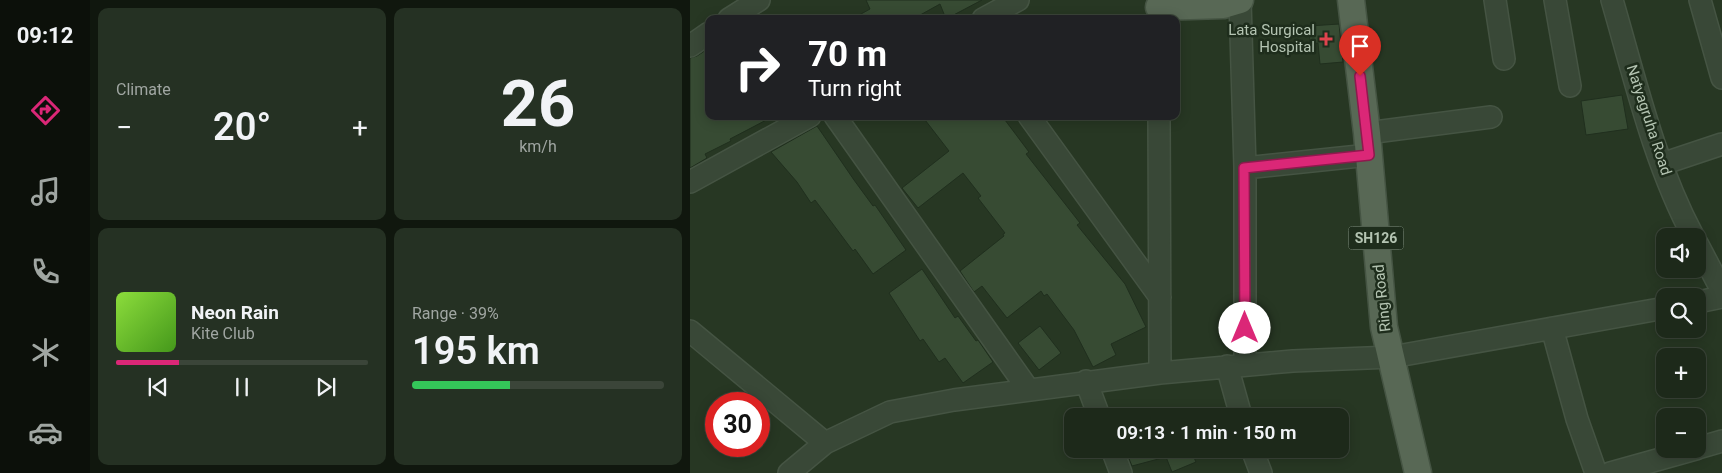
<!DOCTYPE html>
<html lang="en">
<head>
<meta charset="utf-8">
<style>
  body { margin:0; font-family:Roboto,sans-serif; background:#253123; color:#f1f3f6; height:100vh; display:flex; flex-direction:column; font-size:19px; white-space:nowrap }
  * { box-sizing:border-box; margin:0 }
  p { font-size:16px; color:#a0a6a2 }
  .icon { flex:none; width:28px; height:28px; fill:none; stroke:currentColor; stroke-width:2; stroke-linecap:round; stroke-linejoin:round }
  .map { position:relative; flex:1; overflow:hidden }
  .drawer { display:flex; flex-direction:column; gap:8px; padding:8px; background:#10170e; width:600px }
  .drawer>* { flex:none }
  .banner { position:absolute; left:15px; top:15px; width:475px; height:105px; border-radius:10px; box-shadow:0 2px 12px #0003,0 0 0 1px #3b4539; background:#202124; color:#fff; overflow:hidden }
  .fabs { position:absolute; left:966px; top:228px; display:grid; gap:10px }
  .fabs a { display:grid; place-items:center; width:50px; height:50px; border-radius:10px; background:#1d291a; box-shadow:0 2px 12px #0003,0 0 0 1px #3b4539; font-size:25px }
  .speed { position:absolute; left:15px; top:392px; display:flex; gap:10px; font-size:25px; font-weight:700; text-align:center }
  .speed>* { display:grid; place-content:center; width:65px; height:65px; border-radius:50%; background:#1d291a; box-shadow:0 2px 12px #0003,0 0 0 1px #3b4539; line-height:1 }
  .speed .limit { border:8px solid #d22; background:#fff; color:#111 }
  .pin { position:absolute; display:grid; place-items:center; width:42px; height:42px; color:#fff; margin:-51px -21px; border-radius:50% 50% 50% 0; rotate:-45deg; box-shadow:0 0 5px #0007 }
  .pin .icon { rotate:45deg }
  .me { position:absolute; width:55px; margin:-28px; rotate:0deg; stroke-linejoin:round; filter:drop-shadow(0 0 4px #0008) }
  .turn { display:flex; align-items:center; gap:18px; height:105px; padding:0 20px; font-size:22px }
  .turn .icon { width:65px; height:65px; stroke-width:2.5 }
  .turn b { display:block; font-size:35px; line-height:42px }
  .big { font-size:38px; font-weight:600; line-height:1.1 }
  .drawer .widget { flex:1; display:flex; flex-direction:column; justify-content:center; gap:8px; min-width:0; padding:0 18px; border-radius:10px; background:#253123 }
  .drawer .dial { align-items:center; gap:0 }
  .dial b { font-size:65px; line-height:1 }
  .song { display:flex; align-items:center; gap:15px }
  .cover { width:60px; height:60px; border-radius:8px; background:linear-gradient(135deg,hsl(90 70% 55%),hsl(100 70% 35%)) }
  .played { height:5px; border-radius:2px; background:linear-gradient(90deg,#db2777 25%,#3b4539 25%) }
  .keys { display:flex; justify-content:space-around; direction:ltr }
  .heat { display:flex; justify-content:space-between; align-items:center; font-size:28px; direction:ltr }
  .charge { height:8px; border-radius:4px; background:linear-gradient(90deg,#34c759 39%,#3b4539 0) }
  .drawer .tiles { flex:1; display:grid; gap:8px; grid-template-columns:repeat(2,1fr) }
  .trip { position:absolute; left:374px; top:408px; width:285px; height:50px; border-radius:10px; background:#1d291a; box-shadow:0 2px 12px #0003,0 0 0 1px #3b4539; font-weight:600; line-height:50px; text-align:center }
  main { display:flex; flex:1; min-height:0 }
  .dock { display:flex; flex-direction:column; width:90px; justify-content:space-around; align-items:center; background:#0c100a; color:#a0a6a2 }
  .dock .icon { width:35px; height:35px }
  .dock .selected { color:#db2777 }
  .dock b { font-size:22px; color:#f1f3f6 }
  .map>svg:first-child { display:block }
  .building { fill:#374b33; stroke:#202f1e }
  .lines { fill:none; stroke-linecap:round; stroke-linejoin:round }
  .minor-casing { stroke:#455443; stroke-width:24 }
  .major-casing { stroke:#455443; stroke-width:29 }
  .minor { stroke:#394837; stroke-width:21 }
  .major { stroke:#586855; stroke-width:26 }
  .route-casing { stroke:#8e194d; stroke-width:12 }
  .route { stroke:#db2777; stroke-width:9 }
  .health-dot { fill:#e0444e; stroke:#1e2d1c; stroke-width:2 }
  .labels { text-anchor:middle; stroke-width:5; stroke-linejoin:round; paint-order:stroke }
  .shield { fill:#1e2d1c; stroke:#879785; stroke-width:1 }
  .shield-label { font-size:14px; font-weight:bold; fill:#b4c4b2 }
  .poi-label { font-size:15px; fill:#b4c4b2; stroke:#1e2d1c; text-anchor:end }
  .street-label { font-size:15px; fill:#b4c4b2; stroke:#1e2d1c }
</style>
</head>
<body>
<main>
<nav class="dock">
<b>09:12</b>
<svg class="icon selected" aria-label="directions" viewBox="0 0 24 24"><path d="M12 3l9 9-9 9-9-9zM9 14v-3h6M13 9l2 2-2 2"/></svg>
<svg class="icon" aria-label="music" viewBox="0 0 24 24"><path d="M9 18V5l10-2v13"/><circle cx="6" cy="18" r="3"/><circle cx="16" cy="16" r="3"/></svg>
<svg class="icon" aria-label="phone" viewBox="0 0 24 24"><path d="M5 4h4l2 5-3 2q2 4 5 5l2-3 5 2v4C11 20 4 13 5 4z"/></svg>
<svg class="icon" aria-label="climate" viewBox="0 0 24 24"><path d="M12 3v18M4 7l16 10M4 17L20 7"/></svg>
<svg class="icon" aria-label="car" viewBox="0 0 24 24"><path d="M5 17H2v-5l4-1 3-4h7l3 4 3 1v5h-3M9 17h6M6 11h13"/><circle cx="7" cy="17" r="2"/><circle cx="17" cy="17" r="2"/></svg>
</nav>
<section class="drawer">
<div class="tiles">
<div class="widget"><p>Climate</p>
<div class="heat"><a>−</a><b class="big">20°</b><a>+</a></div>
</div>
<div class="widget dial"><b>26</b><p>km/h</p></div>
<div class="widget">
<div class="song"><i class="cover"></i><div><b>Neon Rain</b><p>Kite Club</p></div></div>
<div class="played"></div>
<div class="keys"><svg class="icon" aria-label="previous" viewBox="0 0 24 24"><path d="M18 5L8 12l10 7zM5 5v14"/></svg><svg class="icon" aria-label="pause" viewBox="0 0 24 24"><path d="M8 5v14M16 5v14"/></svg><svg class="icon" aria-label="next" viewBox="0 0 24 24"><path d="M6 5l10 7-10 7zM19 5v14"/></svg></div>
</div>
<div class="widget"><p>Range · 39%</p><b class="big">195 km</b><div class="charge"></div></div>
</div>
</section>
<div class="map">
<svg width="1032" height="473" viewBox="0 0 1032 473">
  <rect width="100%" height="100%" fill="#273723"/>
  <path class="building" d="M176 0H292L256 19 250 4 223 19H162L180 9Z
    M649 24 653 62 630 64 628 43 620 44 619 26Z
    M19 48V116H84L40 139 41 141 15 154 17 158 0 168V58L7 56Z
    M932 95 938 129 896 135 891 101Z
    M232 116H312L339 152 336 154 390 223 387 225 435 284 456 327 421 344 426 355 403 367 384 330 357 294 354 296 351 291 317 318 292 286 284 292 270 271 314 236 313 234 315 233 288 198 291 196 273 173 228 208 212 188 259 151Z
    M127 126 164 180 183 206 185 205 216 250 183 274 165 249 163 251 125 200 121 203 107 182 81 152Z
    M232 269 265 318 268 316 286 341 288 340 303 362 273 383 255 358 249 362 233 339 230 341 199 293Z
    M350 326 371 353 349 370 328 343Z
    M435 449H500L506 462 482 472 476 457 442 466Z"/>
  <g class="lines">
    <g class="minor-casing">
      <path id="minor" d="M550 0 555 168V365
        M805 0 814 59
        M865 0 880 86
        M922 0C945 79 964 163 1003 236
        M1010 0 1032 78
        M39 19 69 0
        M293 19 328 0
        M0 46 19 33
        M145 116 338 389
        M339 116 470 297
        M469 116 470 373
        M677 133 801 117
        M972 164 1032 144
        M555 168 679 155
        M0 182 120 116
        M1008 245 1032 291
        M1008 302 1032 297
        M862 328 887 419 906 473
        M0 331 135 443
        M537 366 551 416
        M396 381 409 416
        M1008 448 1032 441
        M422 449 431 473
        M562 449 571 473
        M99 473 135 443 200 412 264 400 470 373 603 361 702 357 975 308
        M920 473 1006 449"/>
    </g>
    <g class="major-casing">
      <path id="major" d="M661 0 677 133 694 327 728 473
        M469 7 533 5 550 0"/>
    </g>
    <use href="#minor" class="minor"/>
    <use href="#major" class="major"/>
  </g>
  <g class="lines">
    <g class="route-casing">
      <path id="route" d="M555 328 554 168 679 155 670 76"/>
    </g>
    <use href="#route" class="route"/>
  </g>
  <path class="health-dot" d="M633.5 31.5h5v5h5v5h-5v5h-5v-5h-5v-5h5z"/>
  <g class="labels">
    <rect class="shield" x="658.5" y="226.5" width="55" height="23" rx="4"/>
    <g class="shield-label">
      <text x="686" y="243">SH126</text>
    </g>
    <g class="poi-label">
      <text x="625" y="35">Lata Surgical<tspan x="625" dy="17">Hospital</tspan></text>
    </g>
    <g class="street-label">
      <text transform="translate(959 120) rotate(72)" y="5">Natyagruha Road</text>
      <text transform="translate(692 298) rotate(-96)" y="5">Ring Road</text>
    </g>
  </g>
</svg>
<div class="fabs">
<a><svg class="icon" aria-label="sound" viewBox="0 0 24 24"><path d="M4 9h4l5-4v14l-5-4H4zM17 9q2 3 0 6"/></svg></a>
<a><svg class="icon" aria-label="search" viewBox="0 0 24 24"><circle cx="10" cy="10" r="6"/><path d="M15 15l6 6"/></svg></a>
<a>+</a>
<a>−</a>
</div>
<div class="speed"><div class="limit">30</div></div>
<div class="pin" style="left:670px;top:76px;background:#d93025"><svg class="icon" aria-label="arrive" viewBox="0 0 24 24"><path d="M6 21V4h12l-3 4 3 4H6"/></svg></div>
<svg class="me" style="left:555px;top:328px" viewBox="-20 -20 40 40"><circle r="19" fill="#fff"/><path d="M0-13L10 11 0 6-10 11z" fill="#db2777"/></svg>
<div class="trip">09:13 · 1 min · 150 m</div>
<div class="banner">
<div class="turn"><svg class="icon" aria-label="right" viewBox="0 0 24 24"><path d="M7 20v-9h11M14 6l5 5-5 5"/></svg><div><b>70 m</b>Turn right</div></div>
</div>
</div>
</main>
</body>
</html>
